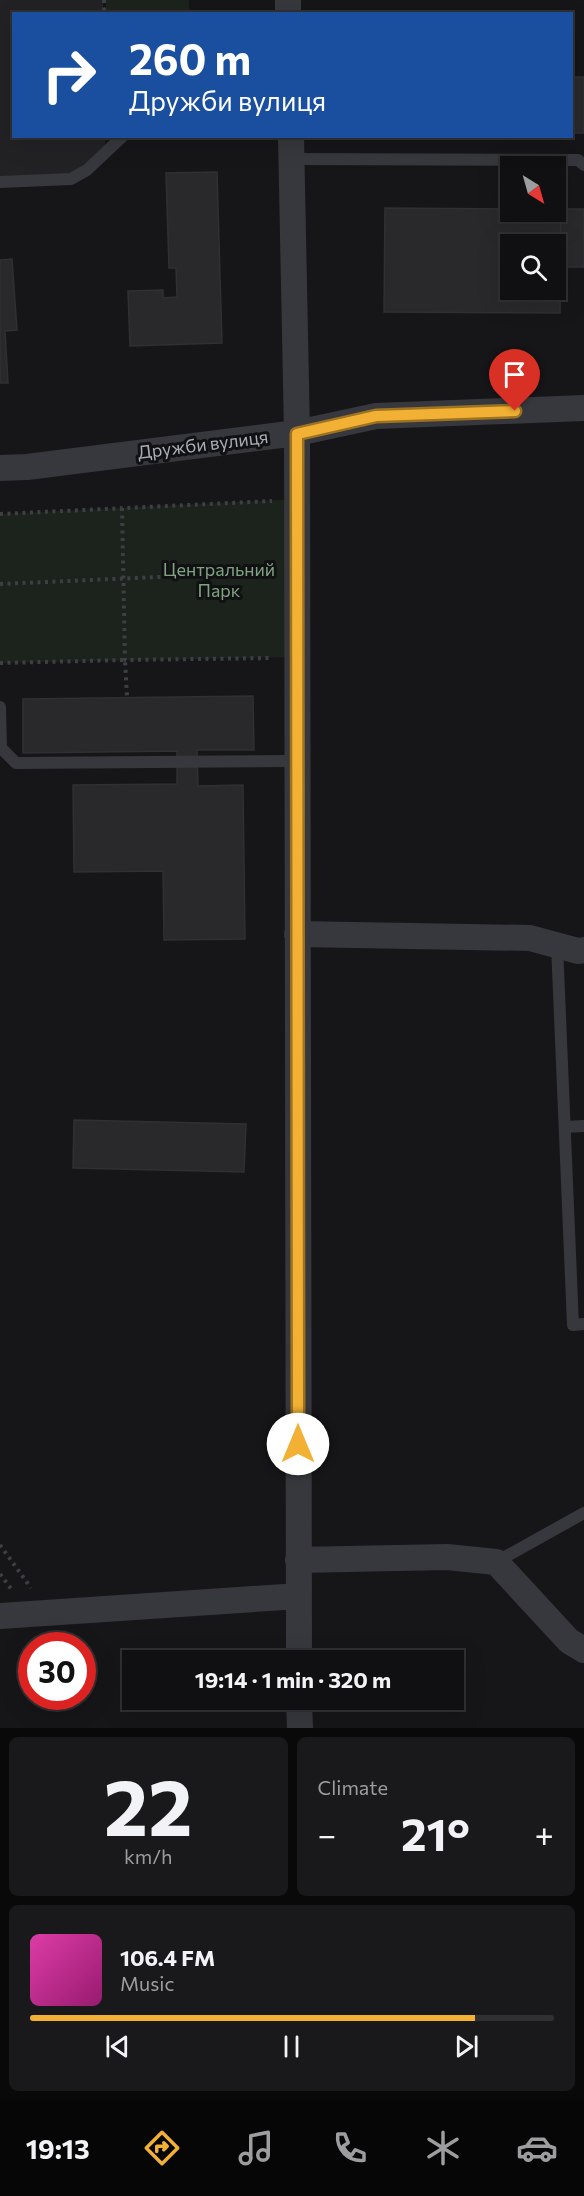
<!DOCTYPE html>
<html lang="en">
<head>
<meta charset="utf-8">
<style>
  body { margin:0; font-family:Commissioner,sans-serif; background:#19191b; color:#f1f3f6; height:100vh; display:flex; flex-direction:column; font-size:22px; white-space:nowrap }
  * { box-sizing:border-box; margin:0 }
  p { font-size:20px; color:#9c9d9f }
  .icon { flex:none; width:33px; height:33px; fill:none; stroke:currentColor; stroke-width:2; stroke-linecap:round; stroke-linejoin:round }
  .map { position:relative; height:1728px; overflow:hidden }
  .side { display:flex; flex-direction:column; gap:9px; padding:9px; background:#09090a; flex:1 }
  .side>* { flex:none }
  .guide { position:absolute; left:12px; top:12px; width:561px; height:126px; border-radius:0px; box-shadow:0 6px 24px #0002,0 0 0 2px #303032; background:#1a4fa0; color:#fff; overflow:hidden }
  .needle { width:39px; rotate:143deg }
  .fabs { position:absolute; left:500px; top:156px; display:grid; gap:12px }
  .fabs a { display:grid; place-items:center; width:66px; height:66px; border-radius:0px; background:#101012; box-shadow:0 6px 24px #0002,0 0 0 2px #303032; font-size:30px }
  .speed { position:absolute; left:18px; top:1632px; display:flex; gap:12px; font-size:30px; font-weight:700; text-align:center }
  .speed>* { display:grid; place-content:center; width:78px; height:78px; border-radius:50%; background:#101012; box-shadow:0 6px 24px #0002,0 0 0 2px #303032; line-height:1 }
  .speed .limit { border:9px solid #d22; background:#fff; color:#111 }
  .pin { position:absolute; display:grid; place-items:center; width:51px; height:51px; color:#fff; margin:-62px -26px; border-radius:50% 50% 50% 0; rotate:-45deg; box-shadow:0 0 6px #0007 }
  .pin .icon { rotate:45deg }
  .me { position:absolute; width:66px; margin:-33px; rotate:0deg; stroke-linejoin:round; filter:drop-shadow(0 0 4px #0008) }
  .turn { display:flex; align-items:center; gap:21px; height:126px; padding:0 18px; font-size:27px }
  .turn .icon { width:78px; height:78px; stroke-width:2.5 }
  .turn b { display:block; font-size:42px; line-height:51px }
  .big { font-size:45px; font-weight:700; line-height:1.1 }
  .side .widget { flex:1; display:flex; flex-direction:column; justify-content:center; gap:9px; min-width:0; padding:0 21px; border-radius:9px; background:#19191b }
  .side .dial { align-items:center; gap:0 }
  .dial b { font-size:78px; line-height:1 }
  .song { display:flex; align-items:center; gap:18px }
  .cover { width:72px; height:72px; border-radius:9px; background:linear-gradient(135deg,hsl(320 70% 55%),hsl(320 70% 35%)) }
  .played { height:6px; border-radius:3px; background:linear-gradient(90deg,#f2b134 85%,#303032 85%) }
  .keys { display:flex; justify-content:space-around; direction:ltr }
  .heat { display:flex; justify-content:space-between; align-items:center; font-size:33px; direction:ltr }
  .side .tiles { flex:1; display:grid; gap:9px; grid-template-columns:1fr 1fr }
  .widget:last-child { grid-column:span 2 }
  .trip { position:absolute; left:122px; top:1650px; width:342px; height:60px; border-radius:0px; background:#101012; box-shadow:0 6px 24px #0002,0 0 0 2px #303032; font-weight:700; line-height:60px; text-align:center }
  .tab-bar { display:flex; height:96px; justify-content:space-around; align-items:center; background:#060607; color:#9c9d9f }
  .tab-bar .icon { width:42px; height:42px }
  .tab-bar .selected { color:#f2b134 }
  .tab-bar b { font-size:27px; color:#f1f3f6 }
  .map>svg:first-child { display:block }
  .built { fill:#222225 }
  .green { fill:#1c231d }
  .building { fill:#29292c; stroke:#303034; stroke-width:1.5; fill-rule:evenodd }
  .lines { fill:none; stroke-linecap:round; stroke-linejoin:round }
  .path { stroke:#3d3f44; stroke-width:4; stroke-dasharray:3 4.5; stroke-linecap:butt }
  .service { stroke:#37383d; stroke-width:12 }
  .minor { stroke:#37383d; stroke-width:26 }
  .route-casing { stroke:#9d7322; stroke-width:15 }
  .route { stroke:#f2b134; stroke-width:10 }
  .labels { text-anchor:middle; stroke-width:6; stroke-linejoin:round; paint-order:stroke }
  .street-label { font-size:18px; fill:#a8adb8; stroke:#111113 }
  .park-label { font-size:18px; fill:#7fa381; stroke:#111113 }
</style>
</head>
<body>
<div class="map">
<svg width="584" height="1728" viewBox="0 0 584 1728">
  <rect width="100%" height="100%" fill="#161618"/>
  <path class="built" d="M0 0H103V13L14 14V136L105 137V153L71 179 0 182Z"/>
  <path class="green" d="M106 0H189V13H106Z
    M297 499V657L0 663V514Z"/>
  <path class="building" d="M572 77H584V133H572Z
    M217 172 222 343 130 346 128 291 163 290V298L177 297 176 268H169L166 173Z
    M385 208 510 209V212H555V209H561L560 313 384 312ZM510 244H555V290H510Z
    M561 209H584V267H560Z
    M12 259 17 330 5 331 8 383H0V260Z
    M253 696 254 750H197L198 786 243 785 245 939 164 940 163 871 74 872 73 785 177 784V751L23 753V699Z
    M74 1120 246 1124 244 1172 73 1168Z"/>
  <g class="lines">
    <path class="path" d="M104 0V14
      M122 508 125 660 273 658
      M0 514 272 501
      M0 584 272 572
      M0 663 125 660 127 697
      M0 1545 31 1588
      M0 1574 12 1590"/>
    <path class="service" d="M291 159 578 160 584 165
      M0 182 71 179 87 170 123 136
      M0 707 1 748 16 763 297 761
      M557 945 573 1325 584 1324
      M565 1127 584 1126
      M496 1562 584 1513"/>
    <path class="minor" d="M288 0V14
      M291 136 297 433 299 1660
      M0 468 27 467 297 433 376 416 584 408
      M297 934 530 938 578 951 584 950
      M298 1560 447 1557 496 1562 569 1641 584 1650
      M0 1616 299 1596
      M299 1700 300 1728"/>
  </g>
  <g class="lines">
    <g class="route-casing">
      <path id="route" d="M298 1444 297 434 376 416 515 411"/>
    </g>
    <use href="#route" class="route"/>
  </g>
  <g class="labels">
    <g class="street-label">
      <text transform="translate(203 445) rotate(-7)" y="6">Дружби вулиця</text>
    </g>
    <g class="park-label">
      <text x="219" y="576">Центральний<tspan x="219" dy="21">Парк</tspan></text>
    </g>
  </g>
</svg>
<div class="fabs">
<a><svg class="needle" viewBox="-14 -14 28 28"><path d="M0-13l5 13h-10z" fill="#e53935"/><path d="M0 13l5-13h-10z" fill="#9c9d9f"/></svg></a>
<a><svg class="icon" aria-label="search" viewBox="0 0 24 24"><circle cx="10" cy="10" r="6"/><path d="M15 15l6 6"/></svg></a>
</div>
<div class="speed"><div class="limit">30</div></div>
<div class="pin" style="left:515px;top:411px;background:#d93025"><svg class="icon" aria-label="arrive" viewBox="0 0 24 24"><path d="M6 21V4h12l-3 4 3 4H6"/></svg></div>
<svg class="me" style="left:298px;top:1444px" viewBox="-20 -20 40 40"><circle r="19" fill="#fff"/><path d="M0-13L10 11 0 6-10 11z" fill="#f2b134"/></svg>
<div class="trip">19:14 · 1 min · 320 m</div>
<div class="guide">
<div class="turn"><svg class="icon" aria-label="right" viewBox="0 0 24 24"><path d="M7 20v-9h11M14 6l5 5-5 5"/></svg><div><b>260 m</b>Дружби вулиця</div></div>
</div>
</div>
<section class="side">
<div class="tiles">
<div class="widget dial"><b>22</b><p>km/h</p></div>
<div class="widget"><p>Climate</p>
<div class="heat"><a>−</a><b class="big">21°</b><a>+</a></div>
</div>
<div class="widget">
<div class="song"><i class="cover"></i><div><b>106.4 FM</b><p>Music</p></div></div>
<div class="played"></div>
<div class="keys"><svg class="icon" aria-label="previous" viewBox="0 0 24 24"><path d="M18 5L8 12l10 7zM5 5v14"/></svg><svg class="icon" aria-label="pause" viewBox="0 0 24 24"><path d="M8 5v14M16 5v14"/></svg><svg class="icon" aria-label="next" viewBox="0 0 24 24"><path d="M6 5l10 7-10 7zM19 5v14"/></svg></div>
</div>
</div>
</section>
<nav class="tab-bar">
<b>19:13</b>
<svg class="icon selected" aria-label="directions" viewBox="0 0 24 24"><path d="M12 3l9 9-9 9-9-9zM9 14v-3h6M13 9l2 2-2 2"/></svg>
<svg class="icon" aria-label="music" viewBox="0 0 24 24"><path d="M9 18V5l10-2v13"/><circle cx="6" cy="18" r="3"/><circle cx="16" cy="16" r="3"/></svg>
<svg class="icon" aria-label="phone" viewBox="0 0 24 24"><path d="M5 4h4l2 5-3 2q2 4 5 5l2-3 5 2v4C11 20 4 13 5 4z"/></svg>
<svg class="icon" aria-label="climate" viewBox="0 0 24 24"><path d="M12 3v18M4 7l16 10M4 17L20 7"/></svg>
<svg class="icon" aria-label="car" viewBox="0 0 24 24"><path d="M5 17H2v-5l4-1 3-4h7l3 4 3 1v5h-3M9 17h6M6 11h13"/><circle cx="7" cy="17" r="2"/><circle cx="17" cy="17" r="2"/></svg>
</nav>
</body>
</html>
